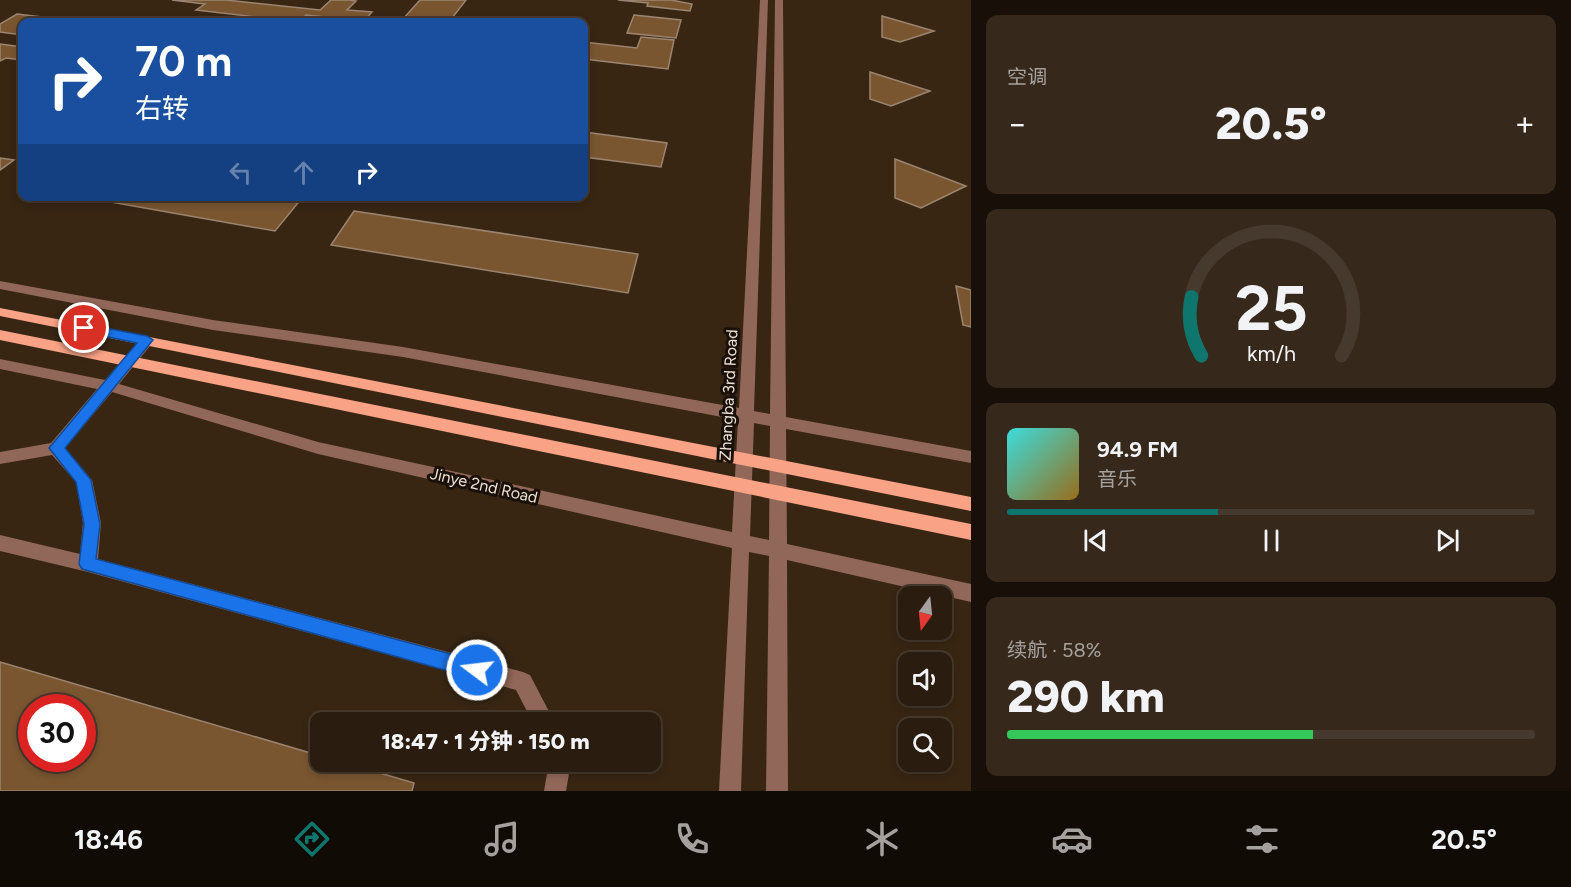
<!DOCTYPE html>
<html lang="zh">
<head>
<meta charset="utf-8">
<style>
  body { margin:0; font-family:Figtree,"Noto Sans SC",sans-serif; background:#36291c; color:#f1f3f6; height:100vh; display:flex; flex-direction:column; font-size:22px; white-space:nowrap }
  * { box-sizing:border-box; margin:0 }
  p { font-size:20px; color:#a5a19e }
  .icon { flex:none; width:33px; height:33px; fill:none; stroke:currentColor; stroke-width:2; stroke-linecap:round; stroke-linejoin:round }
  .map { position:relative; flex:1; overflow:hidden }
  .sheet { display:flex; flex-direction:column; gap:15px; padding:15px; background:#170f08; width:600px }
  .sheet>* { flex:none }
  .banner { position:absolute; left:18px; top:18px; width:570px; height:183px; border-radius:12px; box-shadow:0 3px 9px #0003,0 0 0 2px #463a2e; background:#1a4fa0; color:#fff; overflow:hidden }
  .needle { width:39px; rotate:195deg }
  .tools { position:absolute; left:898px; top:586px; display:grid; gap:12px }
  .tools a { display:grid; place-items:center; width:54px; height:54px; border-radius:12px; background:#2a1c0e; box-shadow:0 3px 9px #0003,0 0 0 2px #463a2e; font-size:30px }
  .speed { position:absolute; left:18px; top:694px; display:flex; gap:12px; font-size:30px; font-weight:700; text-align:center }
  .speed>* { display:grid; place-content:center; width:78px; height:78px; border-radius:50%; background:#2a1c0e; box-shadow:0 3px 9px #0003,0 0 0 2px #463a2e; line-height:1 }
  .speed .limit { border:9px solid #d22; background:#fff; color:#111 }
  .pin { position:absolute; display:grid; place-items:center; width:51px; height:51px; color:#fff; margin:-26px; border:3px solid #fff; border-radius:50%; box-shadow:0 2px 6px #0007 }
  .me { position:absolute; width:66px; margin:-33px; rotate:285deg; stroke-linejoin:round; filter:drop-shadow(0 0 4px #0008) }
  .turn { display:flex; align-items:center; gap:21px; height:126px; padding:0 18px; font-size:27px }
  .turn .icon { width:78px; height:78px; stroke-width:2.5 }
  .turn b { display:block; font-size:42px; line-height:51px }
  .lanes { display:flex; align-items:center; height:57px; padding:0 18px; background:#0003; justify-content:center; gap:30px; direction:ltr }
  .lanes .off { opacity:.35 }
  .big { font-size:45px; font-weight:800; line-height:1.1 }
  .sheet .widget { flex:1; display:flex; flex-direction:column; justify-content:center; gap:9px; min-width:0; padding:0 21px; border-radius:12px; background:#36291c }
  .sheet .dial { align-items:center; gap:0 }
  .dial svg { height:156px; overflow:visible; fill:none; stroke:#463a2e; stroke-width:7; stroke-linecap:round; text-anchor:middle }
  .dial text { fill:#f1f3f6; stroke:none }
  .song { display:flex; align-items:center; gap:18px }
  .cover { width:72px; height:72px; border-radius:9px; background:linear-gradient(135deg,hsl(180 70% 55%),hsl(40 70% 35%)) }
  .played { height:6px; border-radius:3px; background:linear-gradient(90deg,#0f766e 40%,#463a2e 40%) }
  .keys { display:flex; justify-content:space-around; direction:ltr }
  .heat { display:flex; justify-content:space-between; align-items:center; font-size:33px; direction:ltr }
  .charge { height:9px; border-radius:4px; background:linear-gradient(90deg,#34c759 58%,#463a2e 0) }
  .trip { position:absolute; left:310px; top:712px; width:351px; height:60px; border-radius:12px; background:#2a1c0e; box-shadow:0 3px 9px #0003,0 0 0 2px #463a2e; font-weight:800; line-height:60px; text-align:center }
  .dock { display:flex; height:96px; justify-content:space-around; align-items:center; background:#110b06; color:#a5a19e }
  .dock .icon { width:42px; height:42px }
  .dock .selected { color:#0f766e }
  .dock b { font-size:27px; color:#f1f3f6 }
  main { display:flex; flex:1; min-height:0 }
  .map>svg:first-child { display:block }
  .building { fill:#795530; stroke:#9b8570; stroke-width:1.5; fill-rule:evenodd }
  .lines { fill:none; stroke-linecap:round; stroke-linejoin:round }
  .minor { fill:#916759; fill-rule:evenodd }
  .major { fill:#f9a286; fill-rule:evenodd }
  .route { fill:#1a73e8; stroke:#114b97; stroke-width:1.5 }
  .labels { text-anchor:middle; stroke-width:6; stroke-linejoin:round; paint-order:stroke }
  .street-label { font-size:16px; fill:#eee2d6; stroke:#191109 }
</style>
</head>
<body>
<main>
<div class="map">
<svg width="971" height="791" viewBox="0 0 971 791">
  <rect width="100%" height="100%" fill="#382613"/>
  <path class="building" d="M172 0H226L320 10 331 0H349L356 1 347 10 372 12 364 21 306 15 298 22 196 10 205 4Z
    M420 0H466L449 22 402 20Z
    M618 0H671L692 4 690 11 647 6 648 3Z
    M17 14 68 20 65 22H22V35L0 32V24Z
    M634 15 681 20 676 38 627 33Z
    M882 16 934 31 900 42 882 37Z
    M641 37 674 40 668 69 584 59V42L637 48Z
    M0 44 22 47V60L6 58 0 61Z
    M870 72 930 91 891 106 870 99Z
    M584 132 667 143 661 167 584 157Z
    M0 158 14 160 0 170Z
    M895 159 966 186 921 208 895 198Z
    M77 196H266L298 203 275 231Z
    M354 211 638 254 628 293 331 245Z
    M956 286 971 290V327L963 325Z
    M0 662 321 756V762H343L414 783 412 791H0ZM32 708H82V759H32Z"/>
  <g class="lines">
    <path class="minor" d="M760 0H768L754 411 770 414 775 0H783L786 417 971 451V463L786 429 787 544 971 584V602L787 560 788 791H766L769 556 749 552 741 791H719L732 548 318 454 112 392 65 448 92 480 101 523 98 559 523 672 530 675 555 723H533L516 690 88 572 0 551V535L80 554 83 523 76 482 52 455 0 464V452L51 443 97 389 0 369V359L105 380 142 338 147 336 154 341 119 384 318 442 732 532 738 420 403 357 213 330 0 289V281L213 320 403 347 739 408ZM754 423 770 426 769 540 750 536Z
      M549 762H571L566 791H544Z"/>
    <path class="major" d="M0 308 971 497V511L0 316Z
      M0 330 971 524V540L0 340Z"/>
  </g>
  <path class="route" d="M84 324 147 336 153 340 65 448 91 480 100 524 96 559 477 661 483 663 486 670 483 676 477 679 82 569 79 564 84 524 76 482 49 448 137 343 79 331 77 328Z"/>
  <g class="labels">
    <g class="street-label">
      <text transform="translate(728 395) rotate(-87)" y="6">Zhangba 3rd Road</text>
      <text transform="translate(484 485) rotate(13)" y="6">Jinye 2nd Road</text>
    </g>
  </g>
</svg>
<div class="tools">
<a><svg class="needle" viewBox="-14 -14 28 28"><path d="M0-13l5 13h-10z" fill="#e53935"/><path d="M0 13l5-13h-10z" fill="#a5a19e"/></svg></a>
<a><svg class="icon" aria-label="sound" viewBox="0 0 24 24"><path d="M4 9h4l5-4v14l-5-4H4zM17 9q2 3 0 6"/></svg></a>
<a><svg class="icon" aria-label="search" viewBox="0 0 24 24"><circle cx="10" cy="10" r="6"/><path d="M15 15l6 6"/></svg></a>
</div>
<div class="speed"><div class="limit">30</div></div>
<div class="pin" style="left:84px;top:328px;background:#d93025"><svg class="icon" aria-label="arrive" viewBox="0 0 24 24"><path d="M6 21V4h12l-3 4 3 4H6"/></svg></div>
<svg class="me" style="left:477px;top:670px" viewBox="-20 -20 40 40"><circle r="17" fill="#1a73e8" stroke="#fff" stroke-width="3"/><path d="M0-11L8 9 0 5-8 9z" fill="#fff"/></svg>
<div class="trip">18:47 · 1 分钟 · 150 m</div>
<div class="banner">
<div class="turn"><svg class="icon" aria-label="right" viewBox="0 0 24 24"><path d="M7 20v-9h11M14 6l5 5-5 5"/></svg><div><b>70 m</b>右转</div></div>
<div class="lanes"><svg class="icon off" aria-label="left" viewBox="0 0 24 24"><path d="M17 20v-9H6M10 6l-5 5 5 5"/></svg><svg class="icon off" aria-label="ahead" viewBox="0 0 24 24"><path d="M12 20V5M6 11l6-6 6 6"/></svg><svg class="icon" aria-label="right" viewBox="0 0 24 24"><path d="M7 20v-9h11M14 6l5 5-5 5"/></svg></div>
</div>
</div>
<section class="sheet">
<div class="widget"><p>空调</p>
<div class="heat"><a>−</a><b class="big">20.5°</b><a>+</a></div>
</div>
<div class="widget dial"><svg viewBox="0 0 100 80">
<path d="M14 69A42 42 0 1 1 86 69"/>
<path d="M14 69A42 42 0 0 1 9 39" stroke="#0f766e"/>
<text x="50" y="56" font-size="32" font-weight="700">25</text>
<text x="50" y="72" font-size="11">km/h</text>
</svg></div>
<div class="widget">
<div class="song"><i class="cover"></i><div><b>94.9 FM</b><p>音乐</p></div></div>
<div class="played"></div>
<div class="keys"><svg class="icon" aria-label="previous" viewBox="0 0 24 24"><path d="M18 5L8 12l10 7zM5 5v14"/></svg><svg class="icon" aria-label="pause" viewBox="0 0 24 24"><path d="M8 5v14M16 5v14"/></svg><svg class="icon" aria-label="next" viewBox="0 0 24 24"><path d="M6 5l10 7-10 7zM19 5v14"/></svg></div>
</div>
<div class="widget"><p>续航 · 58%</p><b class="big">290 km</b><div class="charge"></div></div>
</section>
</main>
<nav class="dock">
<b>18:46</b>
<svg class="icon selected" aria-label="directions" viewBox="0 0 24 24"><path d="M12 3l9 9-9 9-9-9zM9 14v-3h6M13 9l2 2-2 2"/></svg>
<svg class="icon" aria-label="music" viewBox="0 0 24 24"><path d="M9 18V5l10-2v13"/><circle cx="6" cy="18" r="3"/><circle cx="16" cy="16" r="3"/></svg>
<svg class="icon" aria-label="phone" viewBox="0 0 24 24"><path d="M5 4h4l2 5-3 2q2 4 5 5l2-3 5 2v4C11 20 4 13 5 4z"/></svg>
<svg class="icon" aria-label="climate" viewBox="0 0 24 24"><path d="M12 3v18M4 7l16 10M4 17L20 7"/></svg>
<svg class="icon" aria-label="car" viewBox="0 0 24 24"><path d="M5 17H2v-5l4-1 3-4h7l3 4 3 1v5h-3M9 17h6M6 11h13"/><circle cx="7" cy="17" r="2"/><circle cx="17" cy="17" r="2"/></svg>
<svg class="icon" aria-label="filters" viewBox="0 0 24 24"><path d="M4 7h16M4 17h16"/><circle cx="9" cy="7" r="2"/><circle cx="15" cy="17" r="2"/></svg>
<b>20.5°</b>
</nav>
</body>
</html>
